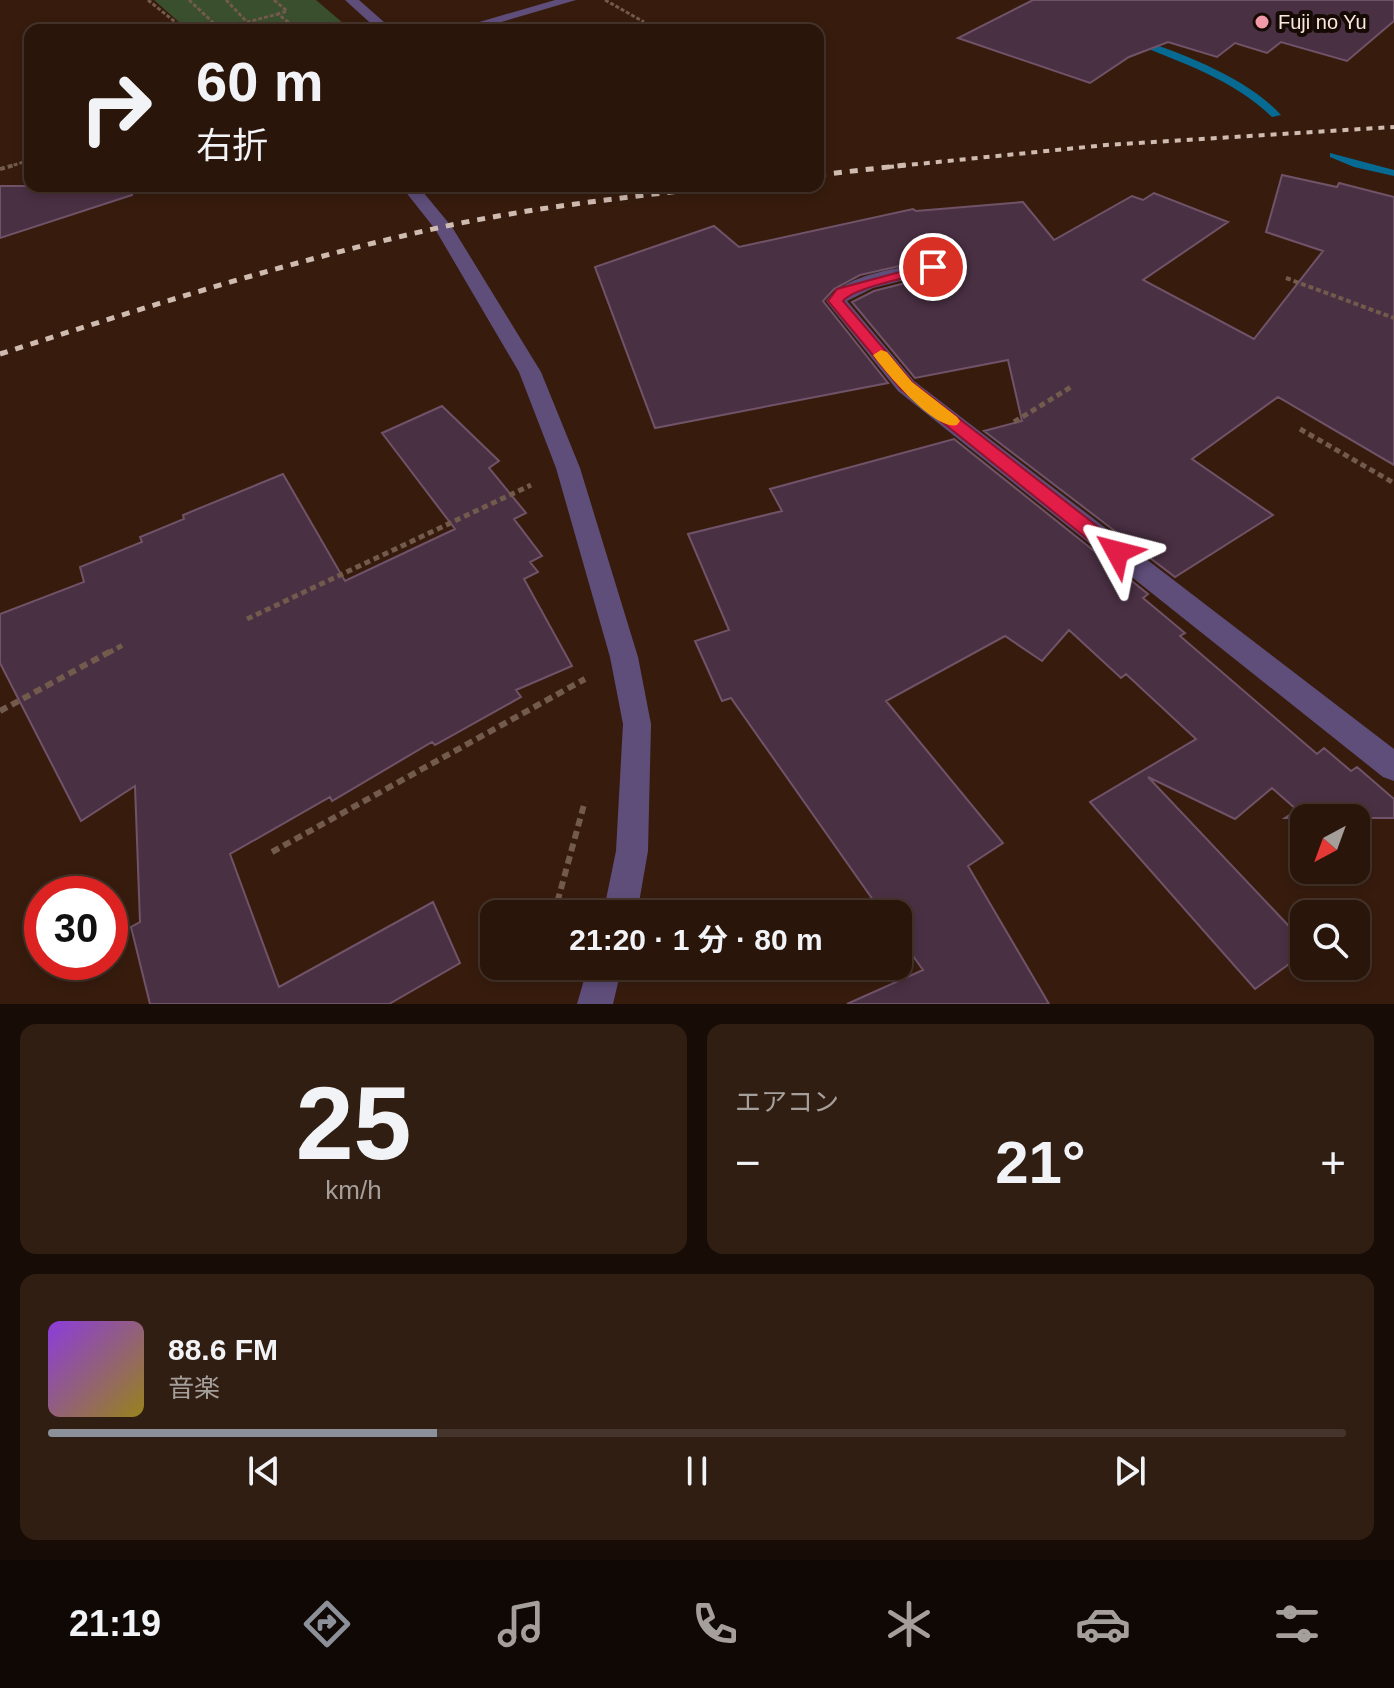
<!DOCTYPE html>
<html lang="ja">
<head>
<meta charset="utf-8">
<style>
  body { margin:0; font-family:Helvetica,"Noto Sans JP",sans-serif; background:#311e13; color:#f1f3f6; height:100vh; display:flex; flex-direction:column; font-size:30px; white-space:nowrap }
  * { box-sizing:border-box; margin:0 }
  p { font-size:26px; color:#a59f9c }
  .icon { flex:none; width:44px; height:44px; fill:none; stroke:currentColor; stroke-width:2; stroke-linecap:round; stroke-linejoin:round }
  .map { position:relative; height:1004px; overflow:hidden }
  .details { display:flex; flex-direction:column; gap:20px; padding:20px; background:#170c06; flex:1 }
  .details>* { flex:none }
  .guide { position:absolute; left:24px; top:24px; width:800px; height:168px; border-radius:16px; box-shadow:0 4px 12px #0003,0 0 0 2px #45342b; background:#29150a; color:#f1f3f6; overflow:hidden }
  .needle { width:52px; rotate:221deg }
  .controls { position:absolute; left:1290px; top:804px; display:grid; gap:16px }
  .controls a { display:grid; place-items:center; width:80px; height:80px; border-radius:16px; background:#29150a; box-shadow:0 4px 12px #0003,0 0 0 2px #45342b; font-size:40px }
  .speed { position:absolute; left:24px; top:876px; display:flex; gap:16px; font-size:40px; font-weight:700; text-align:center }
  .speed>* { display:grid; place-content:center; width:104px; height:104px; border-radius:50%; background:#29150a; box-shadow:0 4px 12px #0003,0 0 0 2px #45342b; line-height:1 }
  .speed .limit { border:12px solid #d22; background:#fff; color:#111 }
  .pin { position:absolute; display:grid; place-items:center; width:68px; height:68px; color:#fff; margin:-34px; border:4px solid #fff; border-radius:50%; box-shadow:0 2px 8px #0007 }
  .me { position:absolute; width:88px; margin:-44px; rotate:308deg; stroke-linejoin:round; filter:drop-shadow(0 0 6px #0008) }
  .turn { display:flex; align-items:center; gap:28px; height:168px; padding:0 40px; font-size:36px }
  .turn .icon { width:104px; height:104px; stroke-width:2.5 }
  .turn b { display:block; font-size:56px; line-height:68px }
  .big { font-size:60px; font-weight:700; line-height:1.1 }
  .details .tile { flex:1; display:flex; flex-direction:column; justify-content:center; gap:12px; min-width:0; padding:0 28px; border-radius:16px; background:#311e13 }
  .details .dial { align-items:center; gap:0 }
  .dial b { font-size:104px; line-height:1 }
  .song { display:flex; align-items:center; gap:24px }
  .cover { width:96px; height:96px; border-radius:12px; background:linear-gradient(135deg,hsl(270 70% 55%),hsl(50 70% 35%)) }
  .played { height:8px; border-radius:4px; background:linear-gradient(90deg,#8c9099 30%,#45342b 30%) }
  .keys { display:flex; justify-content:space-around; direction:ltr }
  .heat { display:flex; justify-content:space-between; align-items:center; font-size:44px; direction:ltr }
  .details .tiles { flex:1; display:grid; gap:20px; grid-template-columns:1fr 1fr }
  .tile:last-child { grid-column:span 2 }
  .trip { position:absolute; left:480px; top:900px; width:432px; height:80px; border-radius:16px; background:#29150a; box-shadow:0 4px 12px #0003,0 0 0 2px #45342b; font-weight:700; line-height:80px; text-align:center }
  .menu { display:flex; height:128px; justify-content:space-around; align-items:center; background:#100804; color:#a59f9c }
  .menu .icon { width:56px; height:56px }
  .menu .current { color:#8c9099 }
  .menu b { font-size:36px; color:#f1f3f6 }
  .map>svg:first-child { display:block }
  .green { fill:#3a4f2d }
  .lines { fill:none; stroke-linecap:round; stroke-linejoin:round }
  .stream { fill:#076a92; fill-rule:evenodd }
  .building { fill:#4a3043; stroke:#705368; stroke-width:2 }
  .path-far3 { stroke:#725a4d; stroke-width:3; stroke-dasharray:4 2; stroke-linecap:butt }
  .path-far2 { stroke:#725a4d; stroke-width:4; stroke-dasharray:5 3; stroke-linecap:butt }
  .path-far1 { stroke:#725a4d; stroke-width:5; stroke-dasharray:6 4; stroke-linecap:butt }
  .path { stroke:#725a4d; stroke-width:6; stroke-dasharray:8 5; stroke-linecap:butt }
  .minor { fill:#5f4e7a; fill-rule:evenodd }
  .tertiary { fill:#5f4e7a; fill-rule:evenodd }
  .rail-far1 { stroke:#d0bbb1; stroke-width:4; stroke-dasharray:6 6; stroke-linecap:butt }
  .rail { stroke:#d0bbb1; stroke-width:5; stroke-dasharray:8 8; stroke-linecap:butt }
  .route { fill:#e11d48; stroke:#92132f; stroke-width:2 }
  .slow { fill:#f59e0b }
  .poi-dot { fill:#f39aaa; stroke:#160a04; stroke-width:3 }
  .labels { text-anchor:middle; stroke-width:8; stroke-linejoin:round; paint-order:stroke }
  .far-poi-label { font-size:20px; fill:#fbe8df; stroke:#160a04; text-anchor:start }
</style>
</head>
<body>
<div class="map">
<svg width="1394" height="1004" viewBox="0 0 1394 1004">
  <rect width="100%" height="100%" fill="#371c0d"/>
  <path class="green" d="M154 0H316L351 30H188Z"/>
  <g class="lines">
    <path class="stream" d="M1136 38C1182 53 1249 79 1281 115L1272 117C1234 80 1181 62 1133 43L1131 41Z
      M1330 153 1394 170V176L1354 167 1330 157Z"/>
  </g>
  <path class="building" d="M1033 0H1394V21L1347 61 1281 42 1267 53 1235 43 1217 57 1168 42 1129 57 1090 83 958 38Z
    M1282 175 1337 187 1339 183 1394 197V465L1278 397 1192 459 1273 515 1175 577 984 431 1022 421 1008 360 915 378 852 302 874 291 941 274 945 266 935 258 860 275 834 289 823 301 888 383 655 428 595 267 714 226 739 247 913 209 916 211 1023 202 1054 240 1132 196 1143 200 1154 193 1228 222 1143 280 1254 339 1323 251 1266 232Z
    M0 186H131L132 195 0 238Z
    M442 406 499 461 489 468 526 513 514 519 542 556 530 562 538 572 524 579 572 666 516 690 521 697 435 745 432 742 332 801 330 797 230 854 279 987 433 902 460 963 389 1004H150L131 927 140 922 135 786 81 821 0 663V614L84 582 80 567 142 542 140 537 184 519 183 515 283 474 345 581 455 529 382 433Z
    M954 439 1148 594 1143 598 1185 633 1180 636 1317 754 1324 748 1351 771 1357 767 1394 799V818H1285L1297 810 1272 788 1235 819 1148 777 1304 942V953L1255 989 1090 802 1196 739 1126 674 1121 678 1069 630 1042 661 1005 636 886 701 1003 843 968 866 1049 1004H847L923 970 898 935V914H883L731 698 722 701 695 641 729 630 688 534 782 511 770 489Z"/>
  <g class="lines">
    <path class="path-far3" d="M148 0 185 30
      M189 0 221 30
      M226 0 247 22 278 14
      M274 0 287 11 278 14 297 29
      M605 0 644 22
      M291 30 307 25 315 30
      M8 167 30 160"/>
    <path class="path-far2" d="M0 169 15 165
      M1286 278 1394 318"/>
    <path class="path-far1" d="M1014 422 1071 387
      M1300 429 1394 483
      M247 619 531 485
      M108 653 123 645"/>
    <path class="path" d="M0 711 111 651
      M272 852 585 679
      M554 914 585 801"/>
    <path class="minor" d="M933 261 942 267 940 271 873 288 847 301 914 381 1394 749V781L1383 777 898 391 826 301C848 272 900 269 933 261Z"/>
    <path class="tertiary" d="M345 0H359L393 30H378Z
      M555 0H576L474 30H452Z
      M401 186H418L452 227 541 372 580 468 638 657 651 724 648 851 637 914H603L616 851 623 724 610 657 556 468 519 372 435 229Z
      M588 966H622L613 1004H577Z"/>
    <path class="rail-far1" d="M888 167 1106 145 1394 127"/>
    <path class="rail" d="M818 175 906 165
      M0 354C146 307 292 260 442 227 534 207 629 197 723 186"/>
  </g>
  <path class="route" d="M933 263 940 267 938 270C917 276 856 286 843 301L912 382 1124 547 1127 552 1124 557H1110L901 389 828 301 837 289Z"/>
  <path class="slow" d="M881 350 887 352 912 382 957 417 960 421 957 425C935 431 886 373 873 355Z"/>
  <circle class="poi-dot" cx="1262" cy="22" r="8"/>
  <g class="labels">
    <g class="far-poi-label">
      <text x="1278" y="29">Fuji no Yu</text>
    </g>
  </g>
</svg>
<div class="controls">
<a><svg class="needle" viewBox="-14 -14 28 28"><path d="M0-13l5 13h-10z" fill="#e53935"/><path d="M0 13l5-13h-10z" fill="#a59f9c"/></svg></a>
<a><svg class="icon" aria-label="search" viewBox="0 0 24 24"><circle cx="10" cy="10" r="6"/><path d="M15 15l6 6"/></svg></a>
</div>
<div class="speed"><div class="limit">30</div></div>
<div class="pin" style="left:933px;top:267px;background:#d93025"><svg class="icon" aria-label="arrive" viewBox="0 0 24 24"><path d="M6 21V4h12l-3 4 3 4H6"/></svg></div>
<svg class="me" style="left:1117px;top:552px" viewBox="-20 -20 40 40"><path d="M0-17L14 15 0 8-14 15z" fill="#e11d48" stroke="#fff" stroke-width="4"/></svg>
<div class="trip">21:20 · 1 分 · 80 m</div>
<div class="guide">
<div class="turn"><svg class="icon" aria-label="right" viewBox="0 0 24 24"><path d="M7 20v-9h11M14 6l5 5-5 5"/></svg><div><b>60 m</b>右折</div></div>
</div>
</div>
<section class="details">
<div class="tiles">
<div class="tile dial"><b>25</b><p>km/h</p></div>
<div class="tile"><p>エアコン</p>
<div class="heat"><a>−</a><b class="big">21°</b><a>+</a></div>
</div>
<div class="tile">
<div class="song"><i class="cover"></i><div><b>88.6 FM</b><p>音楽</p></div></div>
<div class="played"></div>
<div class="keys"><svg class="icon" aria-label="previous" viewBox="0 0 24 24"><path d="M18 5L8 12l10 7zM5 5v14"/></svg><svg class="icon" aria-label="pause" viewBox="0 0 24 24"><path d="M8 5v14M16 5v14"/></svg><svg class="icon" aria-label="next" viewBox="0 0 24 24"><path d="M6 5l10 7-10 7zM19 5v14"/></svg></div>
</div>
</div>
</section>
<nav class="menu">
<b>21:19</b>
<svg class="icon current" aria-label="directions" viewBox="0 0 24 24"><path d="M12 3l9 9-9 9-9-9zM9 14v-3h6M13 9l2 2-2 2"/></svg>
<svg class="icon" aria-label="music" viewBox="0 0 24 24"><path d="M9 18V5l10-2v13"/><circle cx="6" cy="18" r="3"/><circle cx="16" cy="16" r="3"/></svg>
<svg class="icon" aria-label="phone" viewBox="0 0 24 24"><path d="M5 4h4l2 5-3 2q2 4 5 5l2-3 5 2v4C11 20 4 13 5 4z"/></svg>
<svg class="icon" aria-label="climate" viewBox="0 0 24 24"><path d="M12 3v18M4 7l16 10M4 17L20 7"/></svg>
<svg class="icon" aria-label="car" viewBox="0 0 24 24"><path d="M5 17H2v-5l4-1 3-4h7l3 4 3 1v5h-3M9 17h6M6 11h13"/><circle cx="7" cy="17" r="2"/><circle cx="17" cy="17" r="2"/></svg>
<svg class="icon" aria-label="filters" viewBox="0 0 24 24"><path d="M4 7h16M4 17h16"/><circle cx="9" cy="7" r="2"/><circle cx="15" cy="17" r="2"/></svg>
</nav>
</body>
</html>
